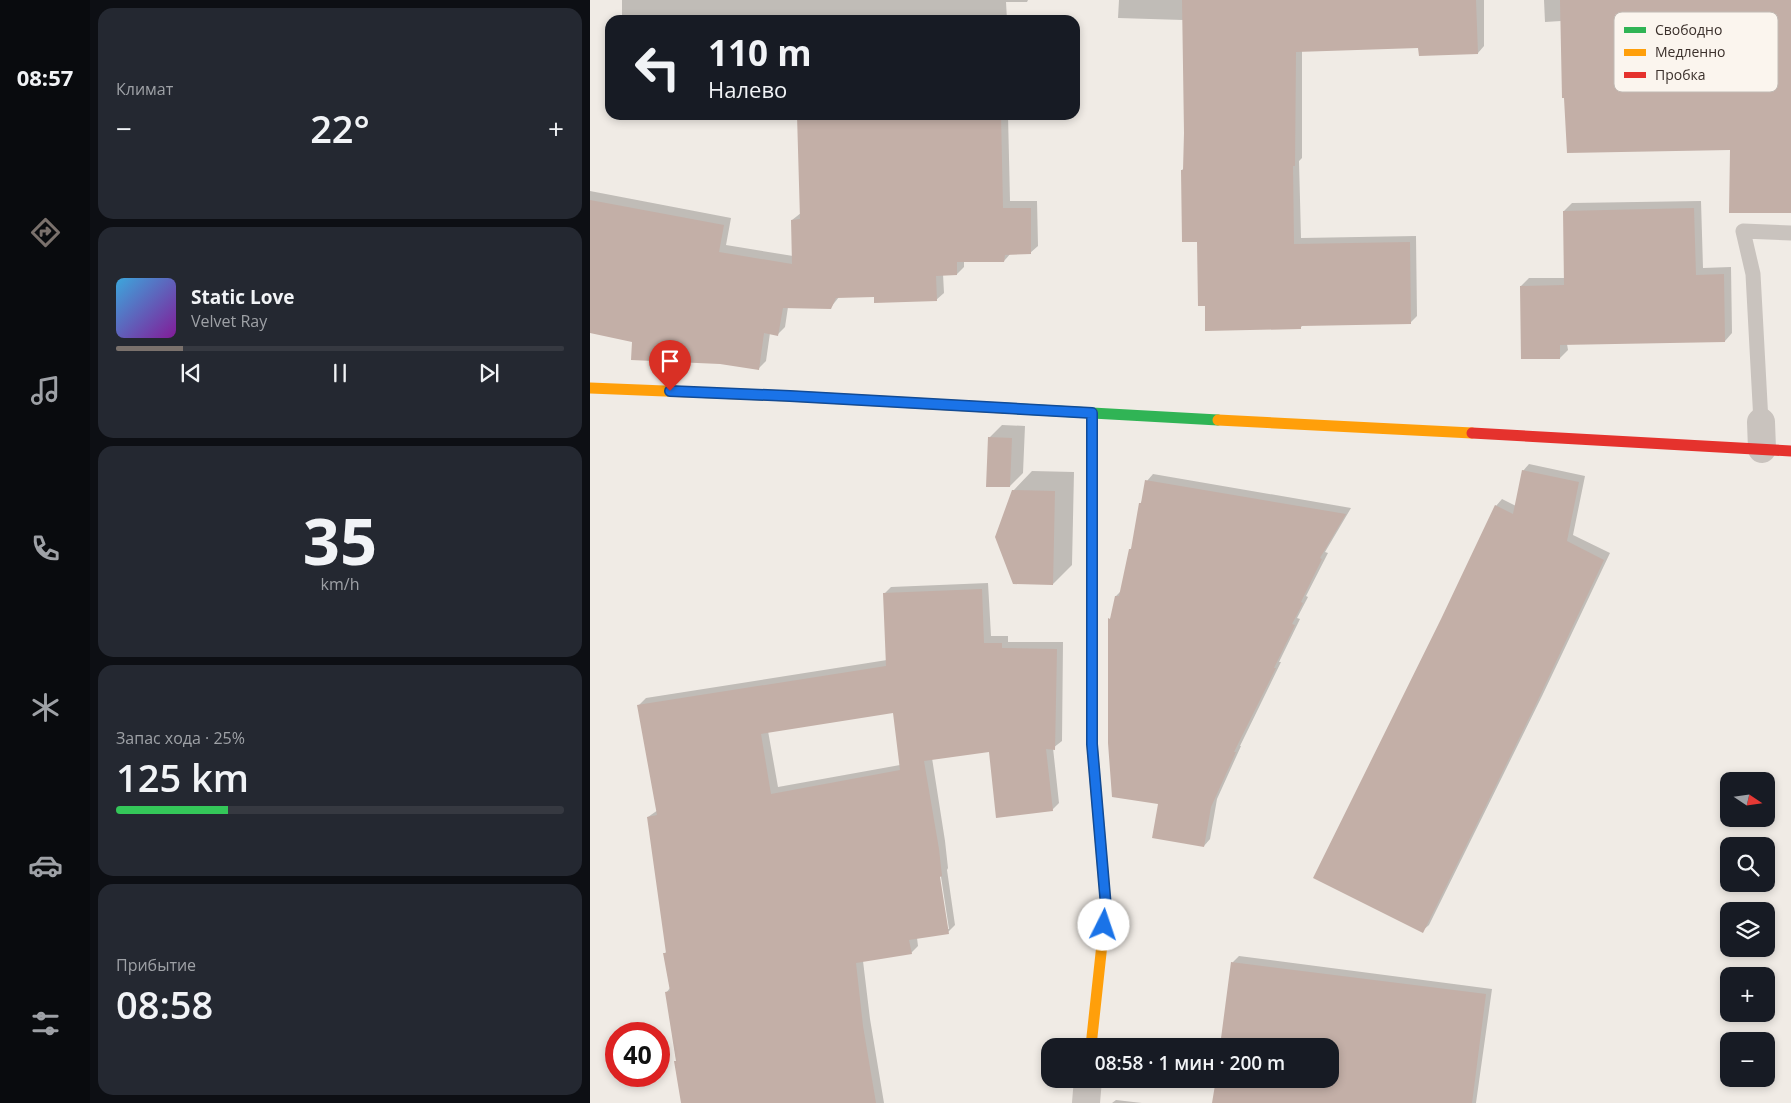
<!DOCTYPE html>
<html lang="ru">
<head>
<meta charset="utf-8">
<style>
  body { margin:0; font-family:"Open Sans",sans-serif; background:#242831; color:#f1f3f6; height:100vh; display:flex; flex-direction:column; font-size:19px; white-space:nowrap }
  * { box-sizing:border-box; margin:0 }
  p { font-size:16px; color:#9ea1a6 }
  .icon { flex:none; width:28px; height:28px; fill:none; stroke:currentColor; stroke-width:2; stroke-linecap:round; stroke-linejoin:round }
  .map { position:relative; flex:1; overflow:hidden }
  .details { display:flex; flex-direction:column; gap:8px; padding:8px; background:#0d0f14; width:500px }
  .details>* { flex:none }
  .guide { position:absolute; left:15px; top:15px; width:475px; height:105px; border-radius:15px; box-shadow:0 2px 8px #0003; background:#171b24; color:#f1f3f6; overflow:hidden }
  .needle { width:32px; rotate:103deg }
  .controls { position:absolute; left:1130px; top:772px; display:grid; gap:10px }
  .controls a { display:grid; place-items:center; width:55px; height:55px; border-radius:10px; background:#171b24; box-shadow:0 2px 8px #0003; font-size:25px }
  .speed { position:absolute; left:15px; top:1022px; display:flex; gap:10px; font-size:25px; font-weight:700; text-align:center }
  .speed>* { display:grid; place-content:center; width:65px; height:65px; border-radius:50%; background:#171b24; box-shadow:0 2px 8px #0003; line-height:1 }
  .speed .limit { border:8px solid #d22; background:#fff; color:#111 }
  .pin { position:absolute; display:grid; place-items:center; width:42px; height:42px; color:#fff; margin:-51px -21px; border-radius:50% 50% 50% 0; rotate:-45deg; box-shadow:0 0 5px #0007 }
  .pin .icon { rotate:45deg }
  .me { position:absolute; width:55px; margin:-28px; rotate:4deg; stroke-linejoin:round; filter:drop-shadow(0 0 4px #0008) }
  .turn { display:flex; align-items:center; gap:18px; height:105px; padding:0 20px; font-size:22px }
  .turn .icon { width:65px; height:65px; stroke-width:2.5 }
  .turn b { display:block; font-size:35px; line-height:42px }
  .big { font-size:38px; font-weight:600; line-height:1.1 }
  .details .card { flex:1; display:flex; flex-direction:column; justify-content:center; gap:8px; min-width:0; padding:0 18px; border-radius:15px; background:#242831 }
  .details .dial { align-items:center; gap:0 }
  .dial b { font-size:65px; line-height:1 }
  .song { display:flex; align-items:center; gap:15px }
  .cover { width:60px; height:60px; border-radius:8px; background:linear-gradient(135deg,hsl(200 70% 55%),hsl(290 70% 35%)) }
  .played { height:5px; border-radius:2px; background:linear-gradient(90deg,#7a716c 15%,#363941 15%) }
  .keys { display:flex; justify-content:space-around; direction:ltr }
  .heat { display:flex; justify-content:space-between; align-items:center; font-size:28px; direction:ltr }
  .charge { height:8px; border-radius:4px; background:linear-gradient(90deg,#34c759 25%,#363941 0) }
  .trip { position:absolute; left:451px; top:1038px; width:298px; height:50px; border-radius:15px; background:#171b24; box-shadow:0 2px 8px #0003; font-weight:600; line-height:50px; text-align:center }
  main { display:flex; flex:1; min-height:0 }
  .tabs { display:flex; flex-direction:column; width:90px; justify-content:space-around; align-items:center; background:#090b0e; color:#9ea1a6 }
  .tabs .icon { width:35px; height:35px }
  .tabs .current { color:#7a716c }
  .tabs b { font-size:22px; color:#f1f3f6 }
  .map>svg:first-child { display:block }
  .shadow { fill:#0003; fill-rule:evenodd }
  .building { fill:#c3afa7; fill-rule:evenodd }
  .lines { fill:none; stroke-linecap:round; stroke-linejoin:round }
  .lane { stroke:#c9c3be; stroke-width:15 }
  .street { stroke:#c9c3be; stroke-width:28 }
  .fast { stroke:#30b455; stroke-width:11 }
  .slow { stroke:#ff9f0a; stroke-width:11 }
  .jam { stroke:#e5322d; stroke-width:11 }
  .route-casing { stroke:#114b97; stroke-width:12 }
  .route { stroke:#1a73e8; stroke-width:9 }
  .key { fill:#fbf5ee; stroke:#c1bab4; stroke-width:1 }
  .key-label { font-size:14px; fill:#3b302b }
</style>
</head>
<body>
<main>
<nav class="tabs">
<b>08:57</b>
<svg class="icon current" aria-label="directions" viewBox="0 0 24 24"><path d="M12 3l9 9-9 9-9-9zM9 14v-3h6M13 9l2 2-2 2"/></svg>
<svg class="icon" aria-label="music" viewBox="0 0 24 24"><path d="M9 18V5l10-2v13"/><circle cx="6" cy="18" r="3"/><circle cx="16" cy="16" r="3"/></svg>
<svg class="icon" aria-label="phone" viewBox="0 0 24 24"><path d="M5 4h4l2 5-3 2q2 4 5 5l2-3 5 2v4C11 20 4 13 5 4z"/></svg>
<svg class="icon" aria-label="climate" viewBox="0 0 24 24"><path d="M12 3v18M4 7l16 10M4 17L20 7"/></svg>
<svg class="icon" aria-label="car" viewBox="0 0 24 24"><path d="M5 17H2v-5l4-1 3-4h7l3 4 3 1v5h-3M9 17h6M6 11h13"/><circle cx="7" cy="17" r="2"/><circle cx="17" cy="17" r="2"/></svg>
<svg class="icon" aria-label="filters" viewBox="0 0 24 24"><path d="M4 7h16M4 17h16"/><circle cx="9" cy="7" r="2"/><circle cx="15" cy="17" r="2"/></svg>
</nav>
<section class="details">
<div class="card"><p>Климат</p>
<div class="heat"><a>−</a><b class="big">22°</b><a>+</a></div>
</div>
<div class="card">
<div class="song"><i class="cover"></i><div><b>Static Love</b><p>Velvet Ray</p></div></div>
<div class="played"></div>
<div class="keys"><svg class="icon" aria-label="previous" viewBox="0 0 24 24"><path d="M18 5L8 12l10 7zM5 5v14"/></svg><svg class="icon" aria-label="pause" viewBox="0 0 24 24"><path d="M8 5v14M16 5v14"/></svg><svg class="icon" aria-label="next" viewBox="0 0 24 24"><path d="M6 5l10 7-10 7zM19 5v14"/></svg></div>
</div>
<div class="card dial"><b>35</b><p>km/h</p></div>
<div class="card"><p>Запас хода · 25%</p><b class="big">125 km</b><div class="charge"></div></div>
<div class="card"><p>Прибытие</p><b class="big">08:58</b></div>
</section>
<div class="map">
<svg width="1201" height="1103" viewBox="0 0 1201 1103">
  <rect width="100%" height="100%" fill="#f0ebe5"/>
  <path class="shadow" d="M32 0H438L437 2H416L417 20H32Z
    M529 0H894V46L888 53 830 47 712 51V158L709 161 711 238 826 236 827 316 820 323 713 325 710 328 608 241 592 170 594 168 595 133 593 20 528 18Z
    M954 0H1201V213L1141 148 971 21 955 22Z
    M208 115H418L420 201H447L448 246 440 253H421L414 261 374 260V267L367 274H353L354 293 346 300 285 296 249 297 241 307H198L195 327 188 334 180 333 176 361 169 368 0 332V191L141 218 136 245 203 256 202 220 211 213Z
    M1111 201 1113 268 1141 267 1142 333 1135 341 977 344 978 350 970 358 931 286 939 278H976L974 211 982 203Z
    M412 425 435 426 433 473 420 486 399 438Z
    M939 464 995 476 983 535 1020 553 952 696 839 925 832 931 852 619 906 506 912 499 926 506 933 471Z
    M442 471 484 472 482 565 463 584 423 491Z
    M563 474 761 508 735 552 738 553 716 596 718 597 707 618 710 619 689 662H691L650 746H651L627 799 620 839 614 846 569 803 520 619 522 616 526 596 531 591 540 550 543 546 550 504 553 500 557 481Z
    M398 583 401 636H418V642H473L472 741 463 748 469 803 462 810 400 751 342 758 355 841 358 868 357 870 365 925 358 932 327 938 328 946 321 953 273 961 280 1019 294 1103H93L76 993 80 988 74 954 77 951 58 817 68 810 49 705 56 698 297 660 294 594 301 587ZM304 712 310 765 188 787 178 731ZM350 870 359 929H357L348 871Z
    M649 956 902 989 886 1103H624L627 1079H740V1046H631L643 962Z
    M526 1100 552 1103H522Z"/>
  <path class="building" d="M592 0H886L888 54 829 56 828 48 706 52 705 166H703L704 244 820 242 821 324 711 326V329L615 331V306H608L607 242H592L591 170H593L594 133Z
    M970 0H1201V213H1139L1140 150 977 153 974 98H972Z
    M207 115H411L413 208H441V254L415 255 414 262H367V275L346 276 347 301 284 303V297L246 298 241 309 193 308 188 336 174 333 169 370 130 364 41 360 42 342 0 333V200L134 225 129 252 202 264 201 220 210 219Z
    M1104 208 1106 275 1134 274 1135 342 970 345V359H931L930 286 974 285 973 211Z
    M398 437 422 438 420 487H396Z
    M932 470 989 482 977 541 1014 560 946 704 833 933 723 878 851 619 905 505 923 514Z
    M555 480 756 514 730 558 732 559 711 602 713 603 702 624 705 625 684 668H686L644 752H646L621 807 614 847 562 838 568 804 522 797 518 743V618L520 619 525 596H529L539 549H541L549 503H551Z
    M422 490 465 491 463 585 423 584 405 537Z
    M392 589 394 643H412V648L467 649 465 750 456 749 463 811 406 818 399 752 334 761 349 849 352 876 350 877 359 934 319 940 322 954 266 963 273 1026 286 1103H91L84 1061H86L75 992 80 991 73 953H76L57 817 67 815 47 705 296 666 293 593ZM303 713 310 770 181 794 171 734Z
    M641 962 896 994 882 1103H622L626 1079H740V1046H630Z"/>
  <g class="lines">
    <path class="lane" d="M1171 422 1163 274 1153 231 1201 233"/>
    <path class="street" d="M1171 422 1172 449
      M496 1103 498 1079"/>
    <path class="fast" d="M413 408 628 420
      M502 482V699"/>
    <path class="slow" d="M0 388 200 396 413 408
      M502 413V482
      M628 420 882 433
      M501 1046 516 907 502 744V699"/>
    <path class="jam" d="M882 433 1201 451"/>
  </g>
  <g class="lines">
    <g class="route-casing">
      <path id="route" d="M80 391 200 396 502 413V744L516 907 514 925"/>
    </g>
    <use href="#route" class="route"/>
  </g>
  <rect x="1024" y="12" width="164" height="80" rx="8" class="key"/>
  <rect x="1034" y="27" width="22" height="6" fill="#30b455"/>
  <rect x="1034" y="49" width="22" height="7" fill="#ff9f0a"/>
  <rect x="1034" y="72" width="22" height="6" fill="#e5322d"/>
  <g class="key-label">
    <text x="1065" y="35">Свободно</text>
    <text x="1065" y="57">Медленно</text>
    <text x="1065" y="80">Пробка</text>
  </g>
</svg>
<div class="controls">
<a><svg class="needle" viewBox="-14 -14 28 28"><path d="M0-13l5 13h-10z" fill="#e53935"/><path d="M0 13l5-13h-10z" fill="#9ea1a6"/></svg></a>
<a><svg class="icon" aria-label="search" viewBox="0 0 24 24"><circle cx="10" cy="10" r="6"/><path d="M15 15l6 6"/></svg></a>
<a><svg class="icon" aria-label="layers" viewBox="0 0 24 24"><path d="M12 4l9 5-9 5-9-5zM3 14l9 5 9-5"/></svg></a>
<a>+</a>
<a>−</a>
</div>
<div class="speed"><div class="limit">40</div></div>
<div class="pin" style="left:80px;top:391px;background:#d93025"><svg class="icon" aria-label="arrive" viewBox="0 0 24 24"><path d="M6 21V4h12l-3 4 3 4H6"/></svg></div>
<svg class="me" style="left:514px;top:925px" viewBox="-20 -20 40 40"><circle r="19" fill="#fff"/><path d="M0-13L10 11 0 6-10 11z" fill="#1a73e8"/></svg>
<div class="trip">08:58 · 1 мин · 200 m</div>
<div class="guide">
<div class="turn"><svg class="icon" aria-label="left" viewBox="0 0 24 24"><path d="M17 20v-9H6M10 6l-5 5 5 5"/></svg><div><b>110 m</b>Налево</div></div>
</div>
</div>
</main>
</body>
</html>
